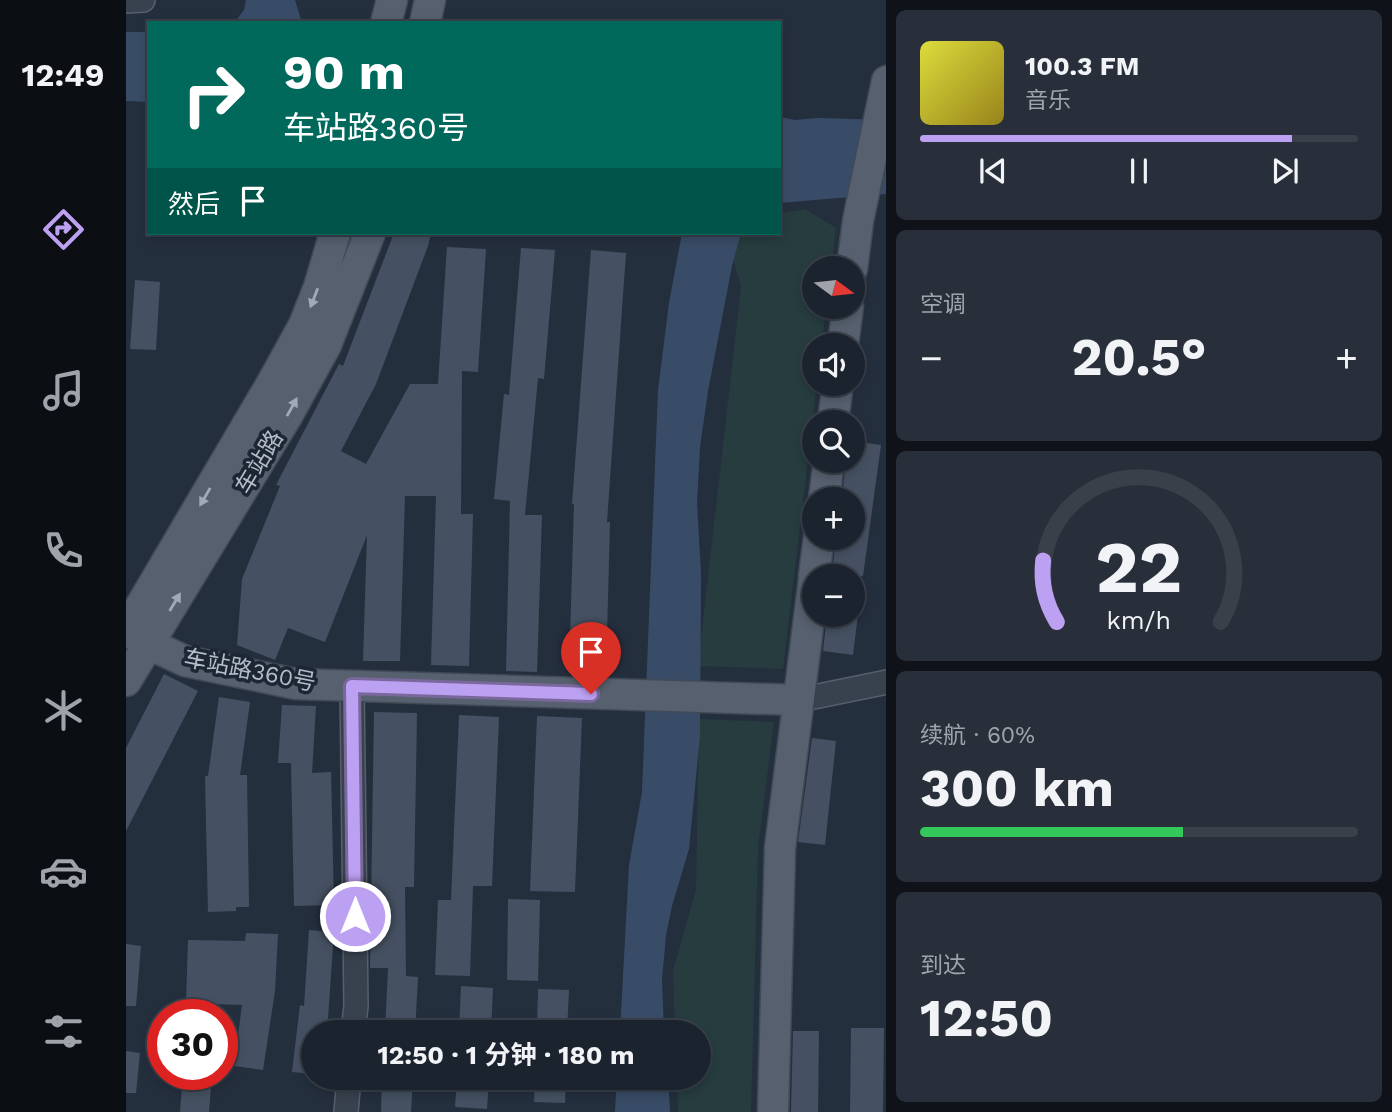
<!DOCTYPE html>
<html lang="zh">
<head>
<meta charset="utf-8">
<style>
  body { margin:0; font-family:"Work Sans","Noto Sans SC",sans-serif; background:#282f3a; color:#f1f3f6; height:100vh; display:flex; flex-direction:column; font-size:26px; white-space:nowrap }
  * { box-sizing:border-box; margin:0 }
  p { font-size:23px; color:#a0a4aa }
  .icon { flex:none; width:38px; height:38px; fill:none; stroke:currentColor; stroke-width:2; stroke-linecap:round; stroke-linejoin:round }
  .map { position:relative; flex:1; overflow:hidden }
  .drawer { display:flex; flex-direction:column; gap:10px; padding:10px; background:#0f1319; width:506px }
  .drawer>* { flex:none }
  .hud { position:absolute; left:21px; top:21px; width:634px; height:214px; border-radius:0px; box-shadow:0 4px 10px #0003,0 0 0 2px #39404a; background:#00695c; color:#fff; overflow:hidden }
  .needle { width:46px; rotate:105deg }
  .controls { position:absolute; left:676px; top:256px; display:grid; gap:14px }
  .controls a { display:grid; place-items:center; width:63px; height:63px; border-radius:50%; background:#1b232e; box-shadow:0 4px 10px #0003,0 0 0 2px #39404a; font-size:35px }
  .speed { position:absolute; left:21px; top:999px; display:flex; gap:14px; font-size:35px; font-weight:700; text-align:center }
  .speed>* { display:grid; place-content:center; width:91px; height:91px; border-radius:50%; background:#1b232e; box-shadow:0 4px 10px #0003,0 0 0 2px #39404a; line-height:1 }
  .speed .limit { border:10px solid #d22; background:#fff; color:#111 }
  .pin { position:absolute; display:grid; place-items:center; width:60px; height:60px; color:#fff; margin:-72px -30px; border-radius:50% 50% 50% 0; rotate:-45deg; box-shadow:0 0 7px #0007 }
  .pin .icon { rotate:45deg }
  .me { position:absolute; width:77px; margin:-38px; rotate:0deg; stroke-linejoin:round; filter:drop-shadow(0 0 5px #0008) }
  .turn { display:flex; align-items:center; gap:24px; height:147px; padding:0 21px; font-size:32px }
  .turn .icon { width:91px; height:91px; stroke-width:2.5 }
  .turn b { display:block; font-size:49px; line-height:60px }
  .then { display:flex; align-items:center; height:66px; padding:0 21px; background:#0003; gap:14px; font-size:26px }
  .big { font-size:52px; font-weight:700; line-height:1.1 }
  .drawer .widget { flex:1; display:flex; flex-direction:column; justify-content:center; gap:10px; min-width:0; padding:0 24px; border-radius:10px; background:#282f3a }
  .drawer .dial { align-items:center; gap:0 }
  .dial svg { height:182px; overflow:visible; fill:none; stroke:#39404a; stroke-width:7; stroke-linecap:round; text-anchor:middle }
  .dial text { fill:#f1f3f6; stroke:none }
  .song { display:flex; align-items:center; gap:21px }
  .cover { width:84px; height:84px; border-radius:10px; background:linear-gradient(135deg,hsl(60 70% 55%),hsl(50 70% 35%)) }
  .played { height:7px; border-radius:4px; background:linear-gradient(90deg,#bca0f2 85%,#39404a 85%) }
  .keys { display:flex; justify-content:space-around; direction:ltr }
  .heat { display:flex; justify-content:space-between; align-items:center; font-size:38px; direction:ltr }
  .charge { height:10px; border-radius:5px; background:linear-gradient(90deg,#34c759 60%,#39404a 0) }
  .trip { position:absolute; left:175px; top:1020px; width:410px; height:70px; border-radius:35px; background:#1b232e; box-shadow:0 4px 10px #0003,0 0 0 2px #39404a; font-weight:700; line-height:70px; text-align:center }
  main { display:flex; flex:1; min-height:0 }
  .tab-bar { display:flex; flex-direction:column; width:126px; justify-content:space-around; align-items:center; background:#0b0e12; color:#a0a4aa }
  .tab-bar .icon { width:49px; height:49px }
  .tab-bar .on { color:#bca0f2 }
  .tab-bar b { font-size:32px; color:#f1f3f6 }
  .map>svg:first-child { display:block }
  .green { fill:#263c3f }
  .water { fill:#394c67 }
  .building { fill:#455162 }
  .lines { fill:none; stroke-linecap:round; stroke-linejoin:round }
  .minor-casing { stroke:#565f6c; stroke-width:26 }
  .major-casing { stroke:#414a57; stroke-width:33 }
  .minor { stroke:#38414e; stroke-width:23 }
  .major { stroke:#56606e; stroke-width:30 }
  .oneway { fill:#a1aab7 }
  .route-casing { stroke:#7a689d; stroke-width:18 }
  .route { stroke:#bca0f2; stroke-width:12 }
  .labels { text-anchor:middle; stroke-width:7; stroke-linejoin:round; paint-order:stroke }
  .street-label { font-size:23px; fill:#b4bcc9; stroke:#1d2633 }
</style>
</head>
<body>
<main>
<nav class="tab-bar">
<b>12:49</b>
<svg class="icon on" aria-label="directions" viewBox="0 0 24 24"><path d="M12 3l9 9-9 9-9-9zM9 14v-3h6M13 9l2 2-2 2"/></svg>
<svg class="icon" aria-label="music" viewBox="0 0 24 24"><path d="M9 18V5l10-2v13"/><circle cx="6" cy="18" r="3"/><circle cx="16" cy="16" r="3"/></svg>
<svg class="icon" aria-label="phone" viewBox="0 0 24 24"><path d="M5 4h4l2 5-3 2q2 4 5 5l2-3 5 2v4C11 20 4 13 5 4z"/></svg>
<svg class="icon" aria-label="climate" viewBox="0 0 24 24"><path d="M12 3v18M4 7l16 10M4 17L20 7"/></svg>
<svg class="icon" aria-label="car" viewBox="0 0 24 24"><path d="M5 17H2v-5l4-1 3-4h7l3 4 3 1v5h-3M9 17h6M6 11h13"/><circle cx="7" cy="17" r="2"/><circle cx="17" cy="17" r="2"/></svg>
<svg class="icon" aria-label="filters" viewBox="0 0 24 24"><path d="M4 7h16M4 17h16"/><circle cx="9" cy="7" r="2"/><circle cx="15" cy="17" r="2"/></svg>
</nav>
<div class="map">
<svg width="761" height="1112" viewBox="0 0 761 1112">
  <rect width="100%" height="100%" fill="#242f3e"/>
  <path class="green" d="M679 209 710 228 705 268H688V306H700L696 345H688V383H691L657 669 572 666 615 286 604 249 609 233H653V214Z
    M573 719 648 722 632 848 625 1112H552L551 1078H572V1032H549L547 971 570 889Z"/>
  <path class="water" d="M120 0H169L176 23H108L118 10Z
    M0 32H23V102L0 101Z
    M653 117 669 120 692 118 760 120V194L653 203Z
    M556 233H615L606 266 582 391 574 447 571 503 575 574 574 736 563 849 546 906 540 935 536 980 538 1032H494L503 865 516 792 532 390 543 303Z
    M491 1078H542L544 1112H489Z"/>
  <path class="building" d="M268 233H305L302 246 250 384 215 451 240 464 284 384H312L321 247 360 249 352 372 336 371 335 514H347L343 666 305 665 310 496H279L274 661H237L241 535 199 642 162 628 149 660 111 645 116 579 154 486 150 485 213 364 217 366Z
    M395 248 429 250 418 379 412 378 399 515H416L411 672 380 671 384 501 368 499 378 394 383 395Z
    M465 250 500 253 481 522H484L480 673 443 672 448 504H446Z
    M9 280 34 282 30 350 4 349Z
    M726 441 755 445 737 576H706L710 537H726V499H716L720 460H726Z
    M701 614H732L727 655 697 651Z
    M38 674 72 691 0 831V748Z
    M93 697 124 702 114 775H121L123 907H110V911L82 912 79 776H82Z
    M156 705 190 706 186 773 205 772 208 905 168 906 165 763H152Z
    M248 712 291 713 288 887H279L280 976 292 977 289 1032H259L262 968H244Z
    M333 715 373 717 366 886H347L344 976 309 975 312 900H325Z
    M411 716 456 718 449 892 404 891Z
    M686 738 710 741 699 845 672 842Z
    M382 899 414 900 412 981 381 980Z
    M183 930 208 932 201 1032H187V1074L166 1072 174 1005 178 1006Z
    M120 933 152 934 149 991 137 1070 108 1066 116 1005 60 1003 62 940 119 941Z
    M0 944 15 946 10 1006H0Z
    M335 986 367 988 365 1032H333Z
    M412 989 443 990 441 1032H411Z
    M725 1028H758L757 1112H724Z
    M667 1031H693L692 1112H665Z
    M0 1051 14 1053 10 1093H0Z
    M57 1074H86L83 1112H54Z
    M256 1078H287L285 1112H255Z
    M331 1078H363L361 1109 329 1107Z
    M409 1078H440L439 1103 408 1102Z"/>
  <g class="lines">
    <g class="minor-casing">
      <path id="minor" d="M0 1 17 0
        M226 686 230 1006 227 1032
        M673 700 761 682
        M220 1112 223 1078"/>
    </g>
    <g class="major-casing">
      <path id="major" d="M260 23 266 0
        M299 23 304 0
        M726 269 732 221 761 81
        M717 345 722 306
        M707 422 712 383
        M698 499 703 460
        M688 576 693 537
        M1 630 23 644 59 661 170 684 673 700
        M0 631 146 383 178 325 193 287 209 233
        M0 681 161 416 200 345 244 233
        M647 1112 654 848 688 579"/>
    </g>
    <use href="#minor" class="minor"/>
    <use href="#major" class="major"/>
  </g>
  <defs><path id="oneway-solid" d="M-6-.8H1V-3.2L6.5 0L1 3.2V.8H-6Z" transform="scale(1.75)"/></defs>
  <g class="oneway">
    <use href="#oneway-solid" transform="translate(188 298) rotate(111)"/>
    <use href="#oneway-solid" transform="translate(166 407) rotate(-61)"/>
    <use href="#oneway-solid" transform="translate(79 497) rotate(120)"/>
    <use href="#oneway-solid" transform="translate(49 602) rotate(-59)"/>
  </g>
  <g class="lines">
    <g class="route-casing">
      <path id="route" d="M229 916 226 686 465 694"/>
    </g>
    <use href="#route" class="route"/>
  </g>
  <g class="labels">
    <g class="street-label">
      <text transform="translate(133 462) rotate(-59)" y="8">车站路</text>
      <text transform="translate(124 670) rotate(11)" y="8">车站路360号</text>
    </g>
  </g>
</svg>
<div class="controls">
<a><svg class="needle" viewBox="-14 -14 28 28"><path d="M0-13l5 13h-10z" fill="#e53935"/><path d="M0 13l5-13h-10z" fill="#a0a4aa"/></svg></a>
<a><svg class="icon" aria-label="sound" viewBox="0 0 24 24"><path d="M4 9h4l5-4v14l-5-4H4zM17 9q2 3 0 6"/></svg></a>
<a><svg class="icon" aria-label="search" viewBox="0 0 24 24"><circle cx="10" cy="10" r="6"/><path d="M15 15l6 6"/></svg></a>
<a>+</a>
<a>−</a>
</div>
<div class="speed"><div class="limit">30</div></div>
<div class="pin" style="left:465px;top:694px;background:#d93025"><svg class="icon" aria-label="arrive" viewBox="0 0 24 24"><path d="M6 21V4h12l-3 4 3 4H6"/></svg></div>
<svg class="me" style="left:229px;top:916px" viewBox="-20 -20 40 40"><circle r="17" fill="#bca0f2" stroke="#fff" stroke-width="3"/><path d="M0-11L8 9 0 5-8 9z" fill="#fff"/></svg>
<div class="trip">12:50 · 1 分钟 · 180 m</div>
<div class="hud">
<div class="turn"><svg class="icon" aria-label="right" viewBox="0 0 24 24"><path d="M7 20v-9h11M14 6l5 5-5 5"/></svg><div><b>90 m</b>车站路360号</div></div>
<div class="then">然后<svg class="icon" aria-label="arrive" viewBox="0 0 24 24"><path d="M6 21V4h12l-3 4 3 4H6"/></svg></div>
</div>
</div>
<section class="drawer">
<div class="widget">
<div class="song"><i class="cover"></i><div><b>100.3 FM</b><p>音乐</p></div></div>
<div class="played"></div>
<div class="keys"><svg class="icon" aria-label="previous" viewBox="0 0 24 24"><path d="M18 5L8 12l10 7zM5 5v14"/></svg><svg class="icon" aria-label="pause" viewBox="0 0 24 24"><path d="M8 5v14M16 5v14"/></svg><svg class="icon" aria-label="next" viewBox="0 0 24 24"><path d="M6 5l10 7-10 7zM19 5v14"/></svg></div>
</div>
<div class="widget"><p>空调</p>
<div class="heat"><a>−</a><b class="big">20.5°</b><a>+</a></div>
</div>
<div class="widget dial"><svg viewBox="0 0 100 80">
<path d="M14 69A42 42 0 1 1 86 69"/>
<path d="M14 69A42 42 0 0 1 8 42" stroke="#bca0f2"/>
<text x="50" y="56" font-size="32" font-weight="700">22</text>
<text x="50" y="72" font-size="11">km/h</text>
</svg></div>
<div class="widget"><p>续航 · 60%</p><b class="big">300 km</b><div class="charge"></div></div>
<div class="widget"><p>到达</p><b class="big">12:50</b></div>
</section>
</main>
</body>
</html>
